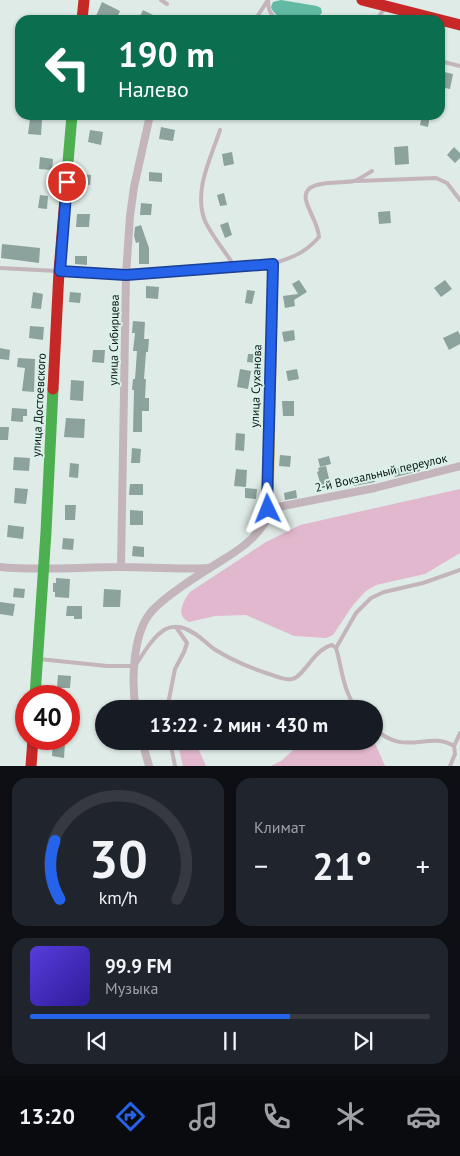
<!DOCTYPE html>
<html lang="ru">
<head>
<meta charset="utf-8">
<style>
  body { margin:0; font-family:"PT Sans",sans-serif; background:#20242c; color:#f1f3f6; height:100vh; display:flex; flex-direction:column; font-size:19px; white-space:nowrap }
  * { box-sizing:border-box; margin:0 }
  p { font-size:16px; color:#9ea1a6 }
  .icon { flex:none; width:28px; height:28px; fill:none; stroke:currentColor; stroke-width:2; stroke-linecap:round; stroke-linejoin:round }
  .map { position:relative; height:766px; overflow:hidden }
  .drawer { display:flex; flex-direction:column; gap:12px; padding:12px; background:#0d0f14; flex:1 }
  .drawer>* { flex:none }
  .banner { position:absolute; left:15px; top:15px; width:430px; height:105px; border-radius:15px; box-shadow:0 1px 4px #0004; background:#0b6e4f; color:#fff; overflow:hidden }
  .speed { position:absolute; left:15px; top:685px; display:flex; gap:10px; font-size:25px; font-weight:700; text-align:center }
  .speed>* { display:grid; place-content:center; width:65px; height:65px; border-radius:50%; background:#171b24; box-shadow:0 1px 4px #0004; line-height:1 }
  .speed .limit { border:8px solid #d22; background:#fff; color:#111 }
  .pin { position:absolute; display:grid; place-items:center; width:42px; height:42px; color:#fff; margin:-21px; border:2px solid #fff; border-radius:50%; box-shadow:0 1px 5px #0007 }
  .me { position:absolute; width:55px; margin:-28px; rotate:358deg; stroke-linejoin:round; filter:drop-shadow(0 0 4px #0008) }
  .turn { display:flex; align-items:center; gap:18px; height:105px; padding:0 20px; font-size:22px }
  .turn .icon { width:65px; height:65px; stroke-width:2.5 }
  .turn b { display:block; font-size:35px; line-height:42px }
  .big { font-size:38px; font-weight:700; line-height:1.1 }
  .drawer .card { flex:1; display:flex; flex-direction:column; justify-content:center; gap:8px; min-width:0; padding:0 18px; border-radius:15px; background:#20242c }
  .drawer .dial { align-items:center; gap:0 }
  .dial svg { height:130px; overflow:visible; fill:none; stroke:#363941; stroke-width:7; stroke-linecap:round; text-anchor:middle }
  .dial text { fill:#f1f3f6; stroke:none }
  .song { display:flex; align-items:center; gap:15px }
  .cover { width:60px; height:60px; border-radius:8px; background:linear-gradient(135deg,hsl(250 70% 55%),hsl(250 70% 35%)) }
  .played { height:5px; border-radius:2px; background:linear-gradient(90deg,#2563eb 65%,#363941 65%) }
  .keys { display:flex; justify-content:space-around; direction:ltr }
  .heat { display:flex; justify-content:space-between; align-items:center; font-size:28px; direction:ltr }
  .drawer .tiles { flex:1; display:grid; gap:12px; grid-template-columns:1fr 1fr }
  .card:last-child { grid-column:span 2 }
  .trip { position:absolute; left:95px; top:700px; width:288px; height:50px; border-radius:25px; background:#171b24; box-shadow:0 1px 4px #0004; font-weight:700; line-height:50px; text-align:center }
  .tab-bar { display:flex; height:80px; justify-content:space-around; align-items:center; background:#090b0e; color:#9ea1a6 }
  .tab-bar .icon { width:35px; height:35px }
  .tab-bar .active { color:#2563eb }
  .tab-bar b { font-size:22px; color:#f1f3f6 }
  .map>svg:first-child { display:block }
  .forest { fill:#e1b8cd }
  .water { fill:#62baa5 }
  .building { fill:#8ca29c }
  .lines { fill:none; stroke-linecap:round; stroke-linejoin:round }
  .lane { stroke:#c4b5bc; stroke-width:4 }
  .street { stroke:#c4b5bc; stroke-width:8 }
  .fast { stroke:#4caf50; stroke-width:11 }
  .slow { stroke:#ffc107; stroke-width:11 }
  .jam { stroke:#c62828; stroke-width:11 }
  .route-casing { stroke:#184099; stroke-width:12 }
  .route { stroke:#2563eb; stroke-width:9 }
  .labels { text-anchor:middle; stroke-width:4; stroke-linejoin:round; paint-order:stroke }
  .street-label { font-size:12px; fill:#0b1411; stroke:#d9f1e9 }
</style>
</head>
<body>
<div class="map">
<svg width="460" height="766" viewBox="0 0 460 766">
  <rect width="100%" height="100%" fill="#dfebe7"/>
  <path class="forest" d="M460 489V553L425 574 376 585 366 591 353 605 333 635 326 638 294 636 246 615 215 616 189 622C175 615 183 602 190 592L266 542 300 525Z
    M177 741H195L206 766H183Z
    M303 741H374L385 766H271L281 761Z"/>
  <path class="water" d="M281 0 317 6 321 8 322 13C311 24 277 25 271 7L273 2Z"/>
  <path class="building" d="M102 2 120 11 116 20H105L96 16Z
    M143 10 163 20H138Z
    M440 71 453 74 450 89 440 87Z
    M422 115H430L428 127 420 125Z
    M30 119 42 120 41 135 28 134Z
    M161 127 175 130 173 141 159 139Z
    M90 130 103 132 101 145 88 142Z
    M408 146 409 164 395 165 394 147Z
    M454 147 460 153V158L455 163 447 155Z
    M232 152 234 164 224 166 222 154Z
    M40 157 53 159 52 170 39 169Z
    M149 172 162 173V182L149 181Z
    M80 174 91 175 90 185 79 184Z
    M224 193 227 205 220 206 217 195Z
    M40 195 48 196 47 209 38 208Z
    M141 203 152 204 151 215H140Z
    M390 211 391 223 379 224 378 212Z
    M77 214H90L89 227H76Z
    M228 222 232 235 225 238 220 225Z
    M141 225 149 248V264H139V242L136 243 134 236 135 227Z
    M2 244 40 248 39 263 1 258Z
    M75 256H87V265L75 264Z
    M299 280 307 292 294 300 295 306 285 308 283 296 298 294 292 284Z
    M445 280 452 289 441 297 434 288Z
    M146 286 159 287 158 299 146 298Z
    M247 290 255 291 252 304 245 303Z
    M33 292 43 294 41 309 31 308Z
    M70 292 81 293 80 303 69 302Z
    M133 321 145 322 144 339H149L148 352H146L144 379H146L145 398H149V411H142V432H133L134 390H132L133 379H135L137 351H133L135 333H132Z
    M30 326 44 327 43 340 29 338Z
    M294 330 295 340 284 342 282 332Z
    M458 331 460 335V344L449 350 443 338Z
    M0 348 10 350 9 360 0 359Z
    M93 350H105L104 363 92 362Z
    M248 354H257L256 363 247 362Z
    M18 358 35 359 34 392 22 391 25 368 17 367Z
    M240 369 251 371 248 389 237 387Z
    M297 369 299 379 288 381 286 371Z
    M71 380 84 381 83 401 70 400Z
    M282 401H294V416H283Z
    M12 408 27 409V416H23V422L11 421Z
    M66 418 85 419 84 438 64 437Z
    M0 427H9L8 440H0Z
    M236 433 245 434 244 451 235 450Z
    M132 448 141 449 140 463H131Z
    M280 455 291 456 290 467 279 466Z
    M329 456 331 464 320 467 318 459Z
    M14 457 30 458 29 471 13 470Z
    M417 461 420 471 395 477 393 470Z
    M70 463 79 464 78 478 69 477Z
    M326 466 330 483 321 486 317 472 319 471 318 468Z
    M236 469 247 470 246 487 234 486Z
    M373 474 375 482 354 486 352 480Z
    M130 484H143V495H129Z
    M15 488 28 489 26 504 14 503Z
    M245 488 257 489 256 499 245 498Z
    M296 490 297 498 285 500 284 493Z
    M65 505H76L75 520H65Z
    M130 510 143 511V525H130Z
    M8 525 24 527 23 539 7 537Z
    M63 538 74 539 73 550 62 549Z
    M133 546 144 547V557L132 556Z
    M56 578 70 579 69 598 55 597V592H53V583H56Z
    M14 588 25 589 24 598 13 597Z
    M104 589 121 590 120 607H103Z
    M0 602 15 604 13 616 0 614Z
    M67 606H82V619H74V616H66Z
    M58 675 71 676 70 688H57Z
    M53 740 65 742 64 758 52 756Z"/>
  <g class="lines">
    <path class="lane" d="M161 0 167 4
      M268 0C268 9 270 15 278 20
      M255 20 268 0
      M376 20 385 8
      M440 61 460 66
      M220 130C211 158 193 191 205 221 212 236 224 250 233 264
      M357 181 436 178 447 183 460 200
      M275 263C294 257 306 252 319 237 318 223 309 213 306 200 301 178 343 184 354 181 360 179 367 174 372 171
      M0 268 57 271
      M336 648 356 613 371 598 384 592 423 583 460 570
      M39 659 107 666H135C143 654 152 638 164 630 170 626 179 626 186 629 197 633 205 642 214 649 230 659 248 667 266 673 274 675 284 681 292 679 304 677 313 650 332 645L336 648C342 668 343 692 357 709
      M167 709 175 669 184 652 187 643 176 627
      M374 728C406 758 427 730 454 746L455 754 450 766
      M170 741 175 766
      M454 746 460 733"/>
    <path class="street" d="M0 567C40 571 80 567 119 567 149 567 178 570 208 568
      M121 567 126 275 130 216 134 187 150 115
      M136 709C131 683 133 638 148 616 159 599 203 572 221 561 237 551 254 540 264 524 267 520 267 514 268 509L375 488 460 466
      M142 741 149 766"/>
    <path class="fast" d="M66 186 72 115
      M35 696 46 532 53 389"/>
    <path class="slow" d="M59 271 126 275 273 264 268 509"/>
    <path class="jam" d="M362 0 460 25
      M82 20 84 0
      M53 389 59 271 66 186
      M31 766 33 739"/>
  </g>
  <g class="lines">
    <g class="route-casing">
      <path id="route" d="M67 182 60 271 126 275 273 264 267 504 268 509"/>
    </g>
    <use href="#route" class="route"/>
  </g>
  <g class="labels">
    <g class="street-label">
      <text transform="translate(114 340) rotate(-89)" y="4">улица Сибирцева</text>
      <text transform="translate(256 386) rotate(-88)" y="4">улица Суханова</text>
      <text transform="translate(39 405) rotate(-87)" y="4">улица Достоевского</text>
      <text transform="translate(381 473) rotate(-13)" y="4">2-й Вокзальный переулок</text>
    </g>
  </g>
</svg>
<div class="speed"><div class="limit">40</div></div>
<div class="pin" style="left:67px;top:182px;background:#d93025"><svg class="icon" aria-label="arrive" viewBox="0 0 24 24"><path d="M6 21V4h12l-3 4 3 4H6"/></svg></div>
<svg class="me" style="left:268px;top:509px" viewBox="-20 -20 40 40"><path d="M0-17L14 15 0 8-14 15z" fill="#2563eb" stroke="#fff" stroke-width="4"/></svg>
<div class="trip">13:22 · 2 мин · 430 m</div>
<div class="banner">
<div class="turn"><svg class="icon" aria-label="left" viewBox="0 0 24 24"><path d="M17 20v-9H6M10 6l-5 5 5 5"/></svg><div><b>190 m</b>Налево</div></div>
</div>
</div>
<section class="drawer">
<div class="tiles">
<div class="card dial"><svg viewBox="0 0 100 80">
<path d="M14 69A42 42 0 1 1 86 69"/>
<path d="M14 69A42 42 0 0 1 11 33" stroke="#2563eb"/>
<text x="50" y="56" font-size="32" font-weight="700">30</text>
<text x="50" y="72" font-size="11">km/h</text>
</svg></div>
<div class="card"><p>Климат</p>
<div class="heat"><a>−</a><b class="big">21°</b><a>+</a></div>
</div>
<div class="card">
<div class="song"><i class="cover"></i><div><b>99.9 FM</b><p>Музыка</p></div></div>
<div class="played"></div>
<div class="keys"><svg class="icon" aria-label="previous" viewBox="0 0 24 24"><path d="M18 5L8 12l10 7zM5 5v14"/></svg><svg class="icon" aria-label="pause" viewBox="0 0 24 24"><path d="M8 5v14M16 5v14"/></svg><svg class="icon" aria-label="next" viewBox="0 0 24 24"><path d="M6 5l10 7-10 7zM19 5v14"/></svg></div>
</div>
</div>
</section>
<nav class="tab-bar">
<b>13:20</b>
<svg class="icon active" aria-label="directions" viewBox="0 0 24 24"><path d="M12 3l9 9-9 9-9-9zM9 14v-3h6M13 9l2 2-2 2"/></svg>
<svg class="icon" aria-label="music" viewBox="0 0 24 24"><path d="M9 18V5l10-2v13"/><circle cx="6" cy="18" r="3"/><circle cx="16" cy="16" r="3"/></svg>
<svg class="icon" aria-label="phone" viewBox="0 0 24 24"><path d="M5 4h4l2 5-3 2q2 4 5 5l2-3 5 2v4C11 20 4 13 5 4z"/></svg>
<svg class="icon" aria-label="climate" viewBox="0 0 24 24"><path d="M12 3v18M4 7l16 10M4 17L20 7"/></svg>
<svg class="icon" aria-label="car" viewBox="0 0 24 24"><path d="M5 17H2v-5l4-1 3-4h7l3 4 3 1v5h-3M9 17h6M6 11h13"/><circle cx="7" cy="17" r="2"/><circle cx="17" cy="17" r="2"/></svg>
</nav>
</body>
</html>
